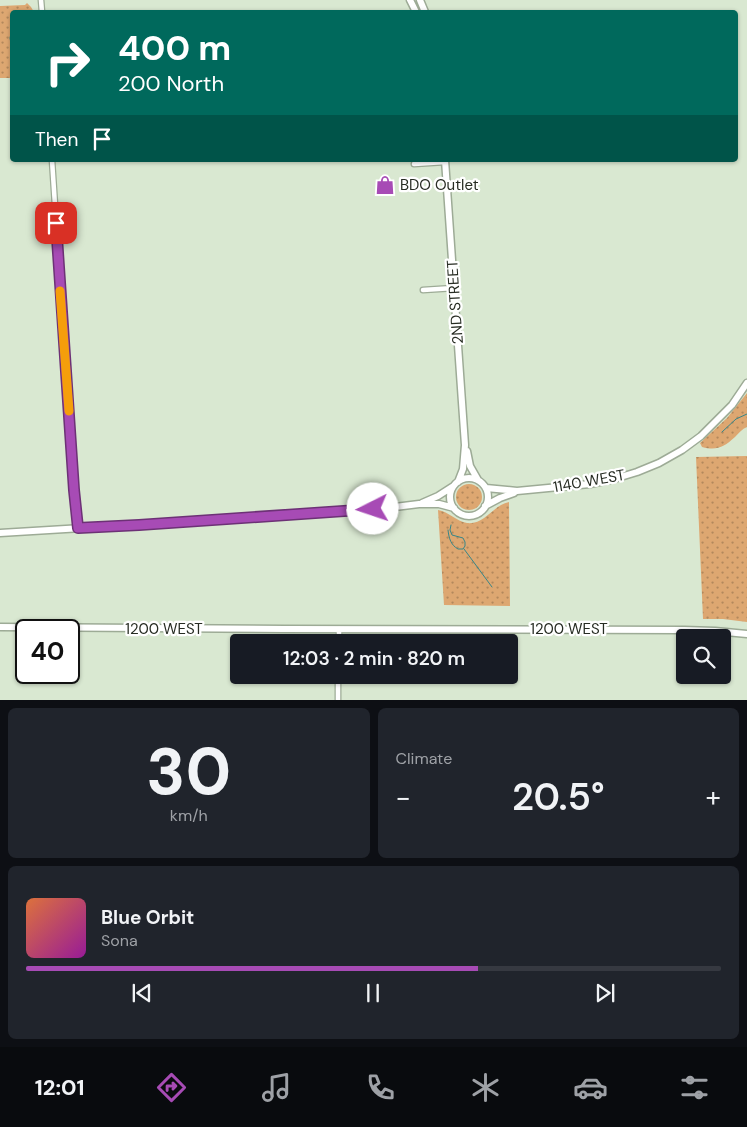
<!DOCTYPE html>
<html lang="en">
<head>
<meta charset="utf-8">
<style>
  body { margin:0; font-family:"DM Sans",sans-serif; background:#20242c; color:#f1f3f6; height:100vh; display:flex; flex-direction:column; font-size:19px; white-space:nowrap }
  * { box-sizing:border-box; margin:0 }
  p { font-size:16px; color:#9ea1a6 }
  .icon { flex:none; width:28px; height:28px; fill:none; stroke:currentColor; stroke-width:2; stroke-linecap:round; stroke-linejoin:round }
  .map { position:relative; height:700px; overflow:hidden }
  .drawer { display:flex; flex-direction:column; gap:8px; padding:8px; background:#0d0f14; flex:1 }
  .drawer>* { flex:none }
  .top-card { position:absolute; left:10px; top:10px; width:728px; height:152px; border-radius:5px; box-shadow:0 1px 4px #0004; background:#00695c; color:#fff; overflow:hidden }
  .tools { position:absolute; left:676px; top:629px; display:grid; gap:10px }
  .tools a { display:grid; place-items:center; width:55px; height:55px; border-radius:5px; background:#171b24; box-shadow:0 1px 4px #0004; font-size:25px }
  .speed { position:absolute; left:15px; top:619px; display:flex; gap:10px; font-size:25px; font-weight:700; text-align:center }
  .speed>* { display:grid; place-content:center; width:65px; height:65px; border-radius:50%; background:#171b24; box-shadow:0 1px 4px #0004; line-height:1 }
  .speed .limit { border:2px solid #111; border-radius:8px; background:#fff; color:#111 }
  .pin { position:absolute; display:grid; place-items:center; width:42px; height:42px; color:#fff; margin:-21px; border-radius:10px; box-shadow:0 2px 8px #0006 }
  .me { position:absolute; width:55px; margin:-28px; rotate:266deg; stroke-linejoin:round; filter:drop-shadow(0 0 4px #0008) }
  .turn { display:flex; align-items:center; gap:18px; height:105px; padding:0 25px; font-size:22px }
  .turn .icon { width:65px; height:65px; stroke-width:2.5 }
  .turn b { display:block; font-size:35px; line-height:42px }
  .then { display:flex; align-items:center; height:48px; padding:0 25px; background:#0003; gap:10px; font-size:19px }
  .big { font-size:38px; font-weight:600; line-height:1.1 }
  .drawer .tile { flex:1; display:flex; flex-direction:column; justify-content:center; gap:8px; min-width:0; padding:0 18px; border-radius:8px; background:#20242c }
  .drawer .dial { align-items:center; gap:0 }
  .dial b { font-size:65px; line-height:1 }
  .song { display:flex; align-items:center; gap:15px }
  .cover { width:60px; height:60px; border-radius:8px; background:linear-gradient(135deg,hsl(20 70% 55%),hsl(300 70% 35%)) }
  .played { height:5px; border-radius:2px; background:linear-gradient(90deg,#a74bb5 65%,#363941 65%) }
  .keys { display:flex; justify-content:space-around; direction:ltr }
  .heat { display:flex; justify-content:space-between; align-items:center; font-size:28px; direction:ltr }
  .drawer .tiles { flex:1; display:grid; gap:8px; grid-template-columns:1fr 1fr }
  .tile:last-child { grid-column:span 2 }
  .trip { position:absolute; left:230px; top:634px; width:288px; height:50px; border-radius:5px; background:#171b24; box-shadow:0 1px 4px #0004; font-weight:600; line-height:50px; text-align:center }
  .tab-bar { display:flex; height:80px; justify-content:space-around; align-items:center; background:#090b0e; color:#9ea1a6 }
  .tab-bar .icon { width:35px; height:35px }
  .tab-bar .on { color:#a74bb5 }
  .tab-bar b { font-size:22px; color:#f1f3f6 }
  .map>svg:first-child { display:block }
  .grass { fill:url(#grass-dots) }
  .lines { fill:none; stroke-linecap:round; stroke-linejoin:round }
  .stream { stroke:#368689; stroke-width:1 }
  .street-casing { stroke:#9dab96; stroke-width:7 }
  .secondary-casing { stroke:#9dab96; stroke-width:9 }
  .street { stroke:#fff; stroke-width:4.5 }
  .secondary { stroke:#fff; stroke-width:6 }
  .route-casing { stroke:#6d3176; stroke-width:12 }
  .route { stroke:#a74bb5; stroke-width:9 }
  .slow { stroke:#f59e0b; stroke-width:9 }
  .labels { text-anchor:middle; stroke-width:4.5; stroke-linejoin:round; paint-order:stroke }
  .poi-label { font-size:15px; fill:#272c23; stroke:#fff; text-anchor:start }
  .street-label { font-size:15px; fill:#272c23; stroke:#fff }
</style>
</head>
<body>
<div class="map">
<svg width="747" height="700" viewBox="0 0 747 700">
  <defs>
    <pattern id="grass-dots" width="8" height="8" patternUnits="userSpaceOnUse" patternTransform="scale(1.25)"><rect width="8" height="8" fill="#dda771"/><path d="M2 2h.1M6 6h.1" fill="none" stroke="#b3885c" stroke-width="1.8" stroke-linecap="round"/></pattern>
  </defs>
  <rect width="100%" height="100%" fill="#d9e8d1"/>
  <path class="grass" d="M27 3 31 7 34 12H12V78H0V6L25 5Z
    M747 393V427C742 429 739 433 735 437 724 447 717 451 702 447L700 443 727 418Z
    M747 456V622L723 619H703L696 457Z
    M456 497a13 13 0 1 1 26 0a13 13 0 1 1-26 0Z
    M509 502 510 606 444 605 438 510C449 512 456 521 467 523 485 525 493 505 509 502Z"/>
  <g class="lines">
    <path class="stream" d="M12 29 10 38 12 49
      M722 432 736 419 747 414
      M448 530C449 539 451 545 458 549H463L465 546V542L463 538 452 535 450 530 451 525
      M464 549 492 587"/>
    <g class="street-casing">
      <path id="street" d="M41 0 42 12
        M52 160 75 507 78 528
        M414 164 445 162
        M423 290 454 288
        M339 642V629
        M338 700V675"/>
    </g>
    <g class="secondary-casing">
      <path id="secondary" d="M410 0 416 12
        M420 0 425 12
        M445 160 465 445 463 469 458 482
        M467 451 470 466 478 480
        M450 497a19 19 0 1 1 38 0a19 19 0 1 1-38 0Z
        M486 488 517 491 590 484 614 479 637 472 659 463 682 450 701 436 732 405 747 383
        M422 503 438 496 452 487
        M485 506 500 498 514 493
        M0 533 246 518 387 508 419 504H439L454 508
        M0 627 284 629 684 630 715 631 747 634"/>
    </g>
    <use href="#street" class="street"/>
    <use href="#secondary" class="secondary"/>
  </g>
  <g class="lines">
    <g class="route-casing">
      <path id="route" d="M56 223 74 490 78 528 139 525 373 509"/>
    </g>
    <use href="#route" class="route"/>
    <path class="slow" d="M60 291 69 411"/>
  </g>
  <defs>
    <g id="shop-bare" transform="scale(1.5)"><path d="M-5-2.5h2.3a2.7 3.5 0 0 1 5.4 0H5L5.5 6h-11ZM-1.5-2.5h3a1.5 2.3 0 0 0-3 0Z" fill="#a74bb5" stroke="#fff" stroke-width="2.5" paint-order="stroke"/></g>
  </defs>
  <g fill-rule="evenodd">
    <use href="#shop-bare" x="385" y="185"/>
  </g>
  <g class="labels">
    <g class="poi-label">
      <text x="400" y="190">BDO Outlet</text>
    </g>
    <g class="street-label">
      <text transform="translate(455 302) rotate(-94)" y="5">2ND STREET</text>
      <text transform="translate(589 481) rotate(-10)" y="5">1140 WEST</text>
      <text x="164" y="634">1200 WEST</text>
      <text x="569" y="634">1200 WEST</text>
    </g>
  </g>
</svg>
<div class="tools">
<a><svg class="icon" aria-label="search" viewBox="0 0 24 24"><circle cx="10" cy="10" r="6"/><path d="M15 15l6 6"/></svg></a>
</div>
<div class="speed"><div class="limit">40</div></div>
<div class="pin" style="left:56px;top:223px;background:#d93025"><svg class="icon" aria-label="arrive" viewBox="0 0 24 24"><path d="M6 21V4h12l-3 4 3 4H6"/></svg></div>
<svg class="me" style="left:373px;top:509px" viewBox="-20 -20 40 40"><circle r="19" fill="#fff"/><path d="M0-13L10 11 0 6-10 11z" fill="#a74bb5"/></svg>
<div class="trip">12:03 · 2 min · 820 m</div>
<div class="top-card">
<div class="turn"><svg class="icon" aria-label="right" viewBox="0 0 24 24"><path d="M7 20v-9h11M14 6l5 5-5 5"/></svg><div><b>400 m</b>200 North</div></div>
<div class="then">Then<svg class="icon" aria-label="arrive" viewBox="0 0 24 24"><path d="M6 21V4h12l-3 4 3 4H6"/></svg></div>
</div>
</div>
<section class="drawer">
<div class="tiles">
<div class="tile dial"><b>30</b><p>km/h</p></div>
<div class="tile"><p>Climate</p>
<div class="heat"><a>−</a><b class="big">20.5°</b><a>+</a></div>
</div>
<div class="tile">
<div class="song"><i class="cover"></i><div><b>Blue Orbit</b><p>Sona</p></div></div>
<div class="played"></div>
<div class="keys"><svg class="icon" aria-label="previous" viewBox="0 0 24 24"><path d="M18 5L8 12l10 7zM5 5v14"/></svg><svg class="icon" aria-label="pause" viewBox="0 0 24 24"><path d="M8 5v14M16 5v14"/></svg><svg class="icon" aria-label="next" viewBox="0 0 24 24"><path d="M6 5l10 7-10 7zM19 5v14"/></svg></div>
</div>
</div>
</section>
<nav class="tab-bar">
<b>12:01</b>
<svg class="icon on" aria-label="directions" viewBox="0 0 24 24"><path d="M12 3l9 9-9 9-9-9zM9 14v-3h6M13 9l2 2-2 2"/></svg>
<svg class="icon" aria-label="music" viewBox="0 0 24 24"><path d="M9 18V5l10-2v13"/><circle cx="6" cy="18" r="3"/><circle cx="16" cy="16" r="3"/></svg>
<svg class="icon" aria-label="phone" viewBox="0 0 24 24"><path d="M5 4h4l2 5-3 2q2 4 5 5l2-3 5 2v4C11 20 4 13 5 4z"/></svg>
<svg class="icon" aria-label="climate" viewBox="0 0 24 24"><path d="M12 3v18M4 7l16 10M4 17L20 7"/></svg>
<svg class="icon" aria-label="car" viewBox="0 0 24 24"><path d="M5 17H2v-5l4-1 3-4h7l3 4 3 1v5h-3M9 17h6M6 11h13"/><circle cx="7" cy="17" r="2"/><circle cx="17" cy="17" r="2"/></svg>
<svg class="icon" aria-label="filters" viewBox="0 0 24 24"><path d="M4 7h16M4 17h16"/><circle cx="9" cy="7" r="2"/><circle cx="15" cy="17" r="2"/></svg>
</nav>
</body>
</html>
